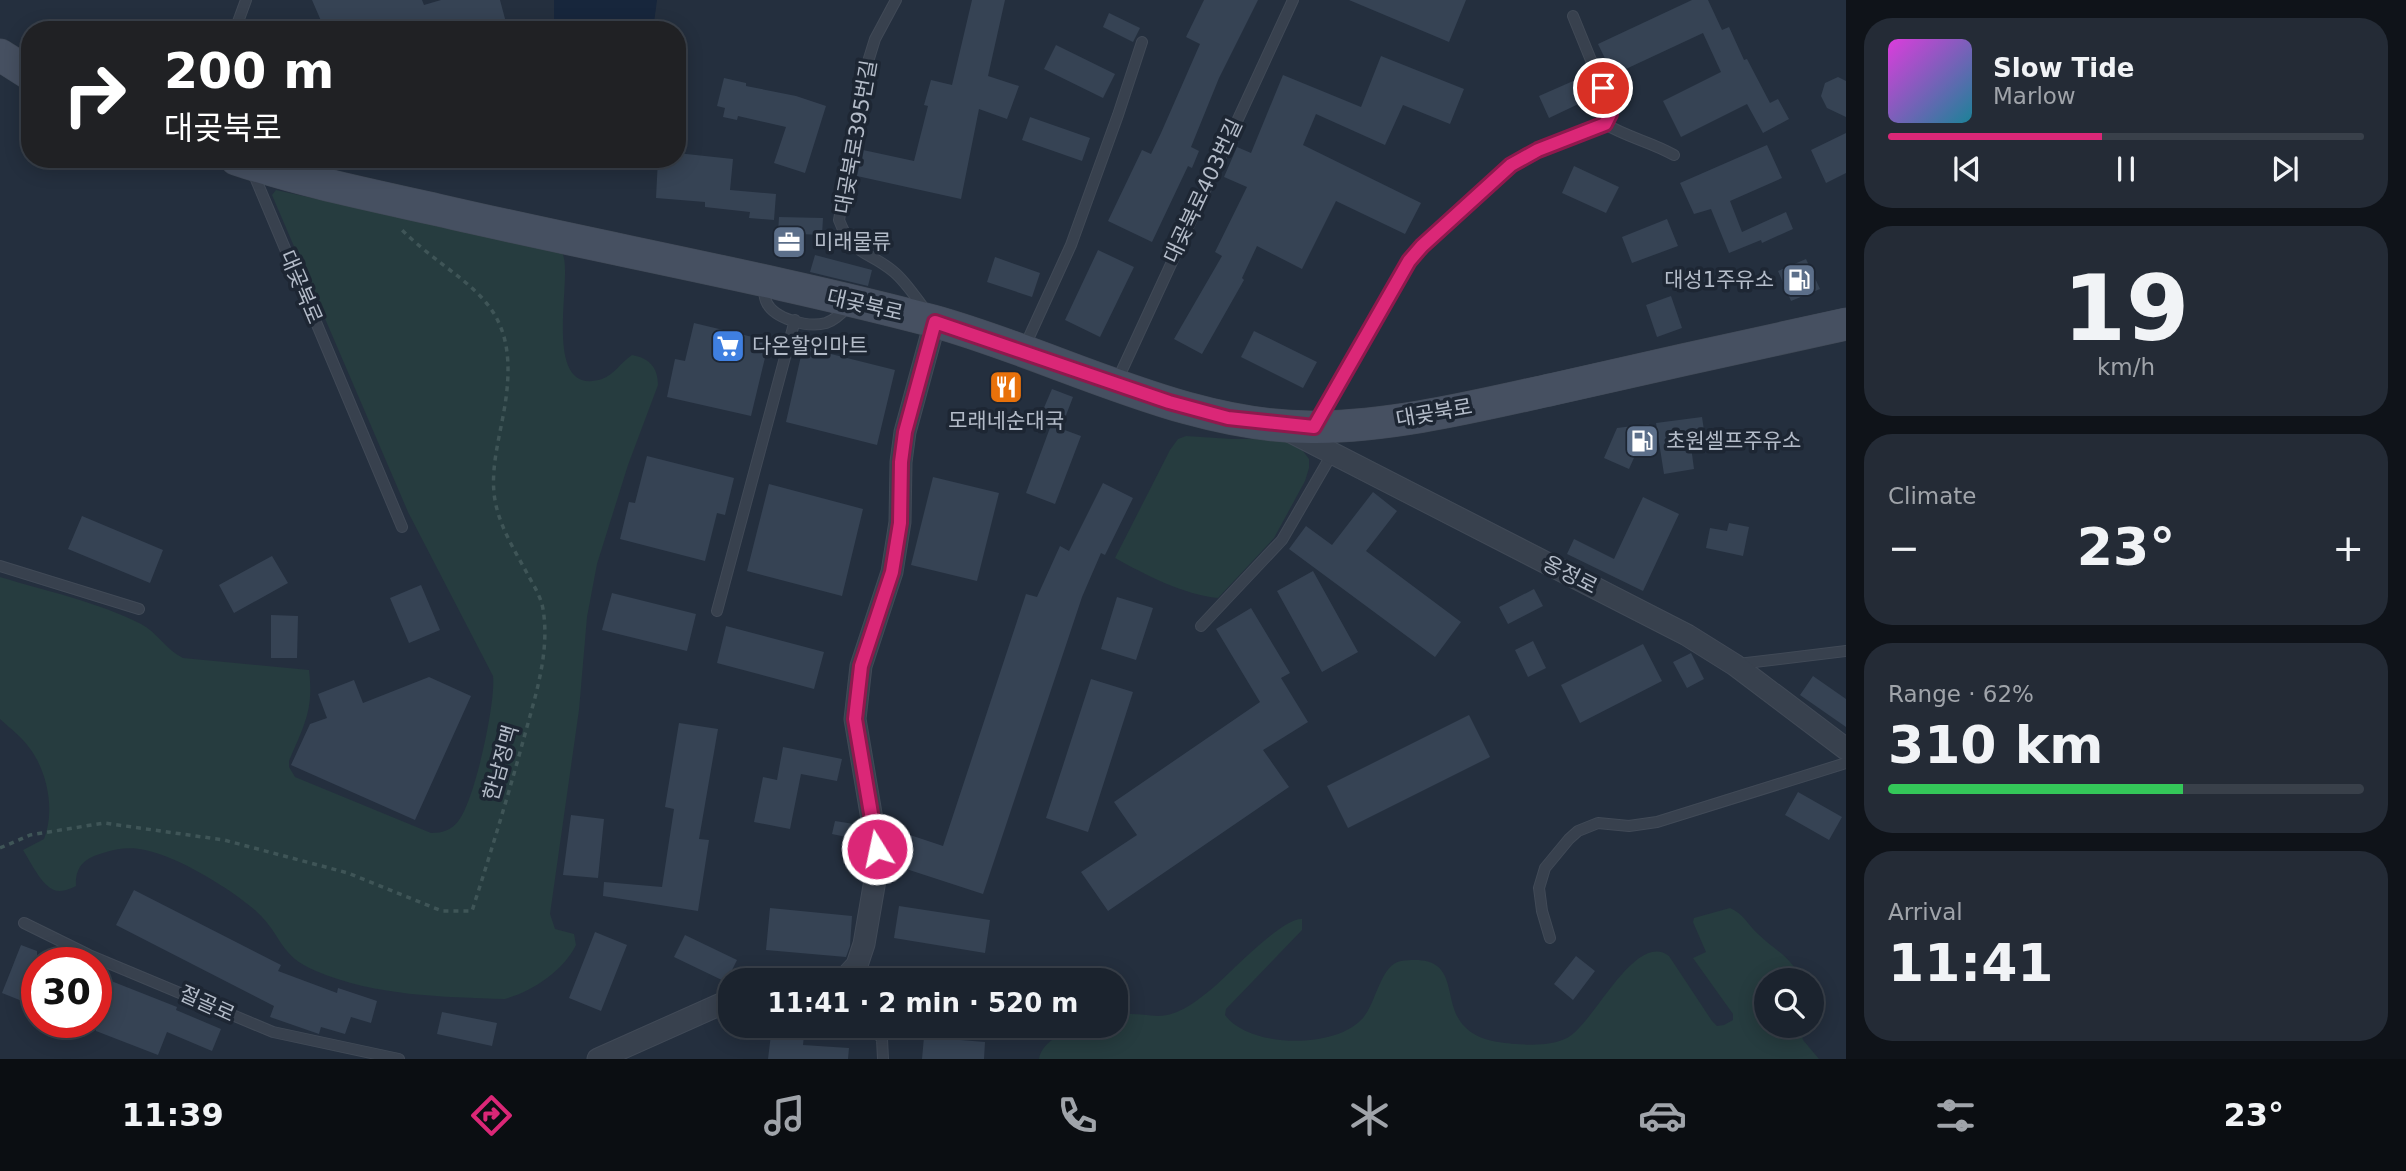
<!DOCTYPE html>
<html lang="en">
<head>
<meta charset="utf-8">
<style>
  body { margin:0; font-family:"DejaVu Sans","Noto Sans KR",sans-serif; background:#242b36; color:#f1f3f6; height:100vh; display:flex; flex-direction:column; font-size:26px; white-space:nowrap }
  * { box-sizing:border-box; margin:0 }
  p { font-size:23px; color:#a0a4aa }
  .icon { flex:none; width:38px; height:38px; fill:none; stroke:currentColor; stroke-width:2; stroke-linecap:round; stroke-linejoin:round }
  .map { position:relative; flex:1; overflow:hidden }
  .panel { display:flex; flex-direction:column; gap:18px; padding:18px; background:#0f1319; width:560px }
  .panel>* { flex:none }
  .top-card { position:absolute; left:21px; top:21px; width:665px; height:147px; border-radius:28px; box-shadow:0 4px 18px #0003,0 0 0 2px #39404a; background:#202124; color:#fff; overflow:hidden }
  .fabs { position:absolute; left:1754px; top:968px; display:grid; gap:14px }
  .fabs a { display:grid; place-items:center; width:70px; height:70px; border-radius:50%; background:#1b232e; box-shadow:0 4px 18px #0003,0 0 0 2px #39404a; font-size:35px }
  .speed { position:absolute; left:21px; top:947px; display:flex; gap:14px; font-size:35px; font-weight:700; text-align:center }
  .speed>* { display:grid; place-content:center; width:91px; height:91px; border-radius:50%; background:#1b232e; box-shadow:0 4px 18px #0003,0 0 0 2px #39404a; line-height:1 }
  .speed .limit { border:10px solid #d22; background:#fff; color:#111 }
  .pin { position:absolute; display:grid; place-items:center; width:60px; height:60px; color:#fff; margin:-30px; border:4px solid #fff; border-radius:50%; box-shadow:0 2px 7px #0007 }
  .me { position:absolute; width:77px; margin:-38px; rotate:350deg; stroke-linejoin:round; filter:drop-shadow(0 0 5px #0008) }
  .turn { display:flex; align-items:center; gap:24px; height:147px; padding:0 28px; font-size:32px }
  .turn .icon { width:91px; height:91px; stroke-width:2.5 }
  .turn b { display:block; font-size:49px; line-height:60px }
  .big { font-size:52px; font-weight:700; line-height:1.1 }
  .panel .widget { flex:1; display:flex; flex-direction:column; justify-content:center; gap:10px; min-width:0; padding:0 24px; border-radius:28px; background:#242b36 }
  .panel .dial { align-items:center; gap:0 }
  .dial b { font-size:91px; line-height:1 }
  .song { display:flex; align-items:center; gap:21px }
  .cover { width:84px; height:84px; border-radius:10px; background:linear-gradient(135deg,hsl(300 70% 55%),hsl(190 70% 35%)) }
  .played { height:7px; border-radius:4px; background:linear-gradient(90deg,#db2777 45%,#39404a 45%) }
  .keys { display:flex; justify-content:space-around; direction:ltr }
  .heat { display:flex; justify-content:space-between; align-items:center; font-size:38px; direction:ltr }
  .charge { height:10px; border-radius:5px; background:linear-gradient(90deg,#34c759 62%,#39404a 0) }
  .trip { position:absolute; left:718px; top:968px; width:410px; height:70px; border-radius:28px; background:#1b232e; box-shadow:0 4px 18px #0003,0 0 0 2px #39404a; font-weight:700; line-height:70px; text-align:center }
  .dock { display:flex; height:112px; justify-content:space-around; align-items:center; background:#0b0e12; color:#a0a4aa }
  .dock .icon { width:49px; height:49px }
  .dock .selected { color:#db2777 }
  .dock b { font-size:32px; color:#f1f3f6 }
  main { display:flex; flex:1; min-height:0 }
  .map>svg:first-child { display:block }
  .green { fill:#263c3f }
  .water { fill:#17263c }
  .building { fill:#364354 }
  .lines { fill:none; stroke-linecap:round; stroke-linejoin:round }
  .lane-casing { stroke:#414a57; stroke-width:12 }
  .street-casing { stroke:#414a57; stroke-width:23 }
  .secondary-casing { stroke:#414a57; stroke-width:33 }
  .path { stroke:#3f5557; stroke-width:3.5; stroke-dasharray:5 5; stroke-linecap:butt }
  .lane { stroke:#38414e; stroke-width:10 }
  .street { stroke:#38414e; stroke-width:21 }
  .secondary { stroke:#465061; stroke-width:32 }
  .route-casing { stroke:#8e194d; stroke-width:18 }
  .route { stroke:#db2777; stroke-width:12 }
  .labels { text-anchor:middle; stroke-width:7; stroke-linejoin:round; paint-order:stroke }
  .street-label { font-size:21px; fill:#b4bcc9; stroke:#1d2633 }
  .poi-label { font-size:21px; fill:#b4bcc9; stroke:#1d2633; text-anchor:start }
</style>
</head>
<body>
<main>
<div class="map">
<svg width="1846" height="1059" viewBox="0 0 1846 1059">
  <rect width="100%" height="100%" fill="#242f3e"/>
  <path class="green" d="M276 190 562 253C575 272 538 399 602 379 614 375 621 362 632 355 649 358 658 367 658 385L628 465 597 564 587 617 579 710 550 914 555 929 574 934 576 945C563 971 533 991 505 999 442 997 375 996 316 971 279 956 282 935 257 912 233 890 177 856 145 850 132 847 117 848 103 853 85 858 75 866 76 886 72 888 65 891 60 891 44 892 31 862 23 850L44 839C55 812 48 774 31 750 23 738 11 729 0 719V577C46 591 98 602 141 624 157 632 166 650 183 658L309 670C314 710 304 725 289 761V767L295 777 431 833C443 833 452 830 459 820 475 799 496 702 493 676L408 512 272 195Z
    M1186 436 1232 439H1285L1303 451 1309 459V468L1305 481 1274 538 1218 598C1184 595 1144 574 1115 558L1170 450 1178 439Z
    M1730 908C1744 914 1747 924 1758 934 1773 949 1790 956 1800 977V980H1766V1026H1799L1803 1040 1819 1059H1039C1042 1040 1069 1029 1087 1026 1095 1024 1106 1026 1115 1026V1016C1129 1012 1143 1015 1158 1016 1179 1016 1198 1000 1214 987 1231 972 1282 918 1302 919V930L1226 1009 1225 1015C1249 1048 1333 1049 1361 1020 1376 1006 1380 964 1401 961 1464 952 1439 1001 1465 1027 1479 1041 1497 1042 1515 1044 1531 1045 1551 1046 1567 1038 1594 1024 1635 930 1669 956L1712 1021 1717 1026 1724 1025 1733 1020V1014L1693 958 1706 952 1693 922 1694 918Z"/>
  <path class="water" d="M554 0H657L653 30H554Z"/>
  <path class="building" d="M312 0H422L424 5 441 0H500L508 30H325Z
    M972 0H1005L988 76 1019 86 1007 119 979 109 961 199 857 176 863 150 914 161 928 106 924 105 931 80 952 85Z
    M1204 0H1258L1219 78 1191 147 1199 151 1192 168 1188 166 1152 242 1108 221 1142 150 1151 154 1161 133 1200 44 1186 37Z
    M1349 0H1466L1449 42Z
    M1692 0H1708L1722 30 1729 27 1744 60 1747 59 1770 103 1778 99 1789 119 1763 133 1747 104 1681 137 1663 101 1721 72 1703 33 1613 75 1598 44Z
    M1109 13 1140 28 1133 42 1103 27Z
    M1056 45 1115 74 1103 98 1044 69Z
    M1381 56 1464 89 1450 124 1403 105 1385 145 1316 114 1303 145 1421 203 1405 234 1336 201 1302 269 1257 246 1242 278 1244 280 1202 354 1174 339 1222 256 1215 252 1247 187 1224 177 1237 147 1251 153 1283 75 1361 107Z
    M1838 77 1846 81V117L1827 108 1821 96 1825 83Z
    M724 78 746 83V86L796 96 826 106 805 173 774 163 786 127 738 116 737 120 723 117 725 108 717 106Z
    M1580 78 1589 99 1549 118 1539 96Z
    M1030 117 1090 138 1082 161 1022 140Z
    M1846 133V173L1826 183 1811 150Z
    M1767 145 1782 178 1730 201 1742 232 1786 212 1793 229 1762 243 1761 240 1729 253 1711 209 1694 214 1680 183Z
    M677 153 733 159 730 190 776 194 774 220 749 218 750 212 705 207V202L656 198 658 159H677Z
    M1574 166 1619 187 1606 213 1562 193Z
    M779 217 823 218 822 235 778 233Z
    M1667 219 1678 246 1632 263 1622 237Z
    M1098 250 1134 267 1100 337 1065 320Z
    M815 255 872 270 868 286 810 272Z
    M995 257 1040 273 1032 297 987 282Z
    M1806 259 1820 289 1791 301 1778 271Z
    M1671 296 1682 328 1657 337 1646 305Z
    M694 323 769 341 751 416 667 397 675 359 685 361Z
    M1254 331 1317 362 1303 388 1241 357Z
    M803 347 895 370 877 445 786 422Z
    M998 373 1021 380 1015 400 992 393Z
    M1052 389 1073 397 1065 418 1043 410Z
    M1702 417 1705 437 1690 439 1694 469 1664 474 1656 423Z
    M1649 424 1629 469 1604 458 1617 428Z
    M1051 425 1081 436 1055 504 1026 493Z
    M647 456 734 478 725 515 717 513 705 561 620 539 629 502 635 503Z
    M933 477 999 493 977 581 911 565Z
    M1103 483 1133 498 1105 555 1101 553 1082 597 983 894 894 865 904 833 943 846 1026 594 1037 597 1060 546 1069 551Z
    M769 484 863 509 842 596 747 571Z
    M1373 492 1397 511 1366 551 1461 622 1435 657 1289 549 1306 526 1332 545Z
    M1643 497 1679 514 1643 591 1567 554 1574 539 1614 559Z
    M82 516 163 550 150 583 68 549Z
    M1729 523 1749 527 1743 556 1706 548 1710 528 1727 531Z
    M272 556 288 583 234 613 219 585Z
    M1313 571 1358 652 1322 672 1277 591Z
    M421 585 440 630 409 643 390 598Z
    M1534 589 1543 606 1508 624 1499 607Z
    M612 593 696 614 687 651 602 630Z
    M1117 597 1153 608 1136 660 1101 649Z
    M1251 608 1290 673 1281 678 1308 722 1263 750 1289 787 1108 911 1081 872 1137 835 1114 802 1260 702 1216 629Z
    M271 615 298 616 297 658H271Z
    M726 626 824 652 814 689 717 663Z
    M1533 641 1546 668 1528 677 1515 650Z
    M1643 644 1662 681 1580 723 1561 685Z
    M1691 653 1704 679 1687 688 1673 662Z
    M1813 676 1846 699V727L1800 695Z
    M429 677 471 696 415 820 291 765 310 724 327 718 318 694 354 680 363 703Z
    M1091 679 1133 692 1088 832 1046 818Z
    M1469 715 1490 757 1348 828 1327 786Z
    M679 723 718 729 699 839 709 840 698 911 603 896 604 882 662 887 674 809 665 807Z
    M783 747 842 759 837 781 801 774 790 829 754 822 763 777 777 780Z
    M1798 792 1842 817 1829 840 1785 815Z
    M571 815 604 819 598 878 563 875Z
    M835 821 854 824 851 838 832 834Z
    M134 890 281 965 278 971 337 993 338 988 377 1001 371 1023 351 1017 345 1034 321 1027 319 1034 270 1017 274 1006 116 925Z
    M899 906 990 920 985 953 894 938Z
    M770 908 852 916 850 946 846 957 766 950Z
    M595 932 627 945 601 1011 569 998Z
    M685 935 737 960 726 982 674 957Z
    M21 945 37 951V1007L2 993Z
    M1576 956 1595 971 1573 1000 1554 984Z
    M96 975 177 1007 176 1010 221 1029 212 1051 167 1032 158 1055 96 1031Z
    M442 1012 497 1023 492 1046 437 1034Z
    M772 1026H805L803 1045 849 1048 848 1059H768Z
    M924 1037 985 1042 984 1059H922Z"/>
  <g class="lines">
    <g class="lane-casing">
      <path id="lane" d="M896 0 875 39 867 65 839 220C853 257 868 250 894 272 906 282 916 298 926 311
        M235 30 246 0
        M1605 124C1629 138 1651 142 1674 155
        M252 170 402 527
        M763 284C764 289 764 296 766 301 773 319 808 328 826 323 835 320 842 313 848 306
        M1024 348 1071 245 1118 115 1142 42
        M1117 381 1293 0
        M1317 422 1409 261 1422 246 1512 165 1538 150 1605 124 1610 114 1608 102 1573 16
        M0 566 139 609
        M717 611 795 320
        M1201 626 1282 540 1332 454
        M1738 664 1846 651
        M24 923 89 955 273 1032 399 1059
        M1550 938 1542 911 1539 888 1545 868 1569 839 1578 831 1598 823 1629 826 1657 822 1846 763
        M872 1026 882 1039 883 1059"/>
    </g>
    <g class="street-casing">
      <path id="street" d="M1287 430 1687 635 1735 665 1846 749
        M843 980 857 965 864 944 875 880 877 849 855 719 861 666 892 572 900 522 901 462 905 432 935 322
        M598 1059 730 1000"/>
    </g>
    <g class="secondary-casing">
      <path id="secondary" d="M0 55 30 74
        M236 159C301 181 371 195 438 210 602 248 769 278 933 321 1057 355 1186 429 1316 427 1396 426 1476 406 1554 389 1651 367 1749 345 1846 324"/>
    </g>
    <path class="path" d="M0 848 30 835 104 823 224 840 348 873 442 911H472C491 852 509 793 525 734 536 694 550 651 543 609 541 597 534 586 528 575 514 549 497 523 494 493 491 462 502 429 506 398 520 293 459 288 399 227"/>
    <use href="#lane" class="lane"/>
    <use href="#street" class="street"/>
    <use href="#secondary" class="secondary"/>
  </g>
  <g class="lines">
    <g class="route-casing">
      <path id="route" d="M877 849 855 719 861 666 892 572 900 523 901 462 905 432 935 322 1169 402 1228 418 1314 427 1409 261 1422 246 1511 165 1538 150 1605 124 1610 114 1603 88"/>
    </g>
    <use href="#route" class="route"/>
  </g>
  <defs>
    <g id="office-square" transform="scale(1.75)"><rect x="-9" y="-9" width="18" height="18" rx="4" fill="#5c6f8a" stroke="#1d2633"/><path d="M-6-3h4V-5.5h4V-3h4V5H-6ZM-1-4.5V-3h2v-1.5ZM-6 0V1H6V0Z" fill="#fff"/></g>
    <g id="fuel-square" transform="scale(1.75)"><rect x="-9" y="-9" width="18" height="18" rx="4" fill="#5c6f8a" stroke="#1d2633"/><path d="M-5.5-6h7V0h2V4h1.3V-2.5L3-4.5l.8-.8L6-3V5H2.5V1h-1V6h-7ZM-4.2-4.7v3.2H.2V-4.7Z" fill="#fff"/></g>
    <g id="supermarket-square" transform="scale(1.75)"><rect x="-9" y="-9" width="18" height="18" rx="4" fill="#3f7fe0" stroke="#1d2633"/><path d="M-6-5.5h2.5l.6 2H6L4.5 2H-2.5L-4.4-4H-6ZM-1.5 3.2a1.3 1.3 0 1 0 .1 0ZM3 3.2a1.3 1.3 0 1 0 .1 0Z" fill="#fff"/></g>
    <g id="restaurant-square" transform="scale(1.75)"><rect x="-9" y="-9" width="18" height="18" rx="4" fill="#e8710a" stroke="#1d2633"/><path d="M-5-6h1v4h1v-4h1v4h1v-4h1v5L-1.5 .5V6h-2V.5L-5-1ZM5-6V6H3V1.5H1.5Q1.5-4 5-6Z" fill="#fff"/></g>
  </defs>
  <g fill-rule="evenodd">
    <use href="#office-square" x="789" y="242"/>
    <use href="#fuel-square" x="1799" y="280"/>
    <use href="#supermarket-square" x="728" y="346"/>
    <use href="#restaurant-square" x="1006" y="387"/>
    <use href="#fuel-square" x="1642" y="441"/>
  </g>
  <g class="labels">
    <g class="street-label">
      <text transform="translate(856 137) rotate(-80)" y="7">대곶북로395번길</text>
      <text transform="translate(1203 191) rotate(-65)" y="7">대곶북로403번길</text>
      <text transform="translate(301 287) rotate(67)" y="7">대곶북로</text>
      <text transform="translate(865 305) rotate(13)" y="7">대곶북로</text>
      <text transform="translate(1434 413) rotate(-10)" y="7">대곶북로</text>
      <text transform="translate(1570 575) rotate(27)" y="7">옹정로</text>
      <text transform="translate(501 763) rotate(-74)" y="7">한남정맥</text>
      <text transform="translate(207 1004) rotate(24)" y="7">절골로</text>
    </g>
    <g class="poi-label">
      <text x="814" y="249">미래물류</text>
      <text x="1774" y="287" text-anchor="end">대성1주유소</text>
      <text x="752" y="353">다온할인마트</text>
      <text x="1006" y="428" text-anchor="middle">모래네순대국</text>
      <text x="1666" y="448">초원셀프주유소</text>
    </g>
  </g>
</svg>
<div class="fabs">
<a><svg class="icon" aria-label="search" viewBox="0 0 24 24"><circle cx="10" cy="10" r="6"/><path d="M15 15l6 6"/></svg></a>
</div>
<div class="speed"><div class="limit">30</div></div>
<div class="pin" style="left:1603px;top:88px;background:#d93025"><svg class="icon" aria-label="arrive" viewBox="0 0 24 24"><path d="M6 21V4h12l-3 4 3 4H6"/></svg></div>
<svg class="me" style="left:877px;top:849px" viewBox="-20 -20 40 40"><circle r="17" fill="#db2777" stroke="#fff" stroke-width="3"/><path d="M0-11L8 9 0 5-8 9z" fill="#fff"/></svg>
<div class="trip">11:41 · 2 min · 520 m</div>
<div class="top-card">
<div class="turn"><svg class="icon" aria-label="right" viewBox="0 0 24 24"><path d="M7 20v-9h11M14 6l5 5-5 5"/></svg><div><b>200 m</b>대곶북로</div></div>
</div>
</div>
<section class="panel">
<div class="widget">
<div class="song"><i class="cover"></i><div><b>Slow Tide</b><p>Marlow</p></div></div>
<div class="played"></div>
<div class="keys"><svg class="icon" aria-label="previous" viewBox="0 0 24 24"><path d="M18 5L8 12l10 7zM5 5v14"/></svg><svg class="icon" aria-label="pause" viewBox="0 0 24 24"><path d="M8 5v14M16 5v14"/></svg><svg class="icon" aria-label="next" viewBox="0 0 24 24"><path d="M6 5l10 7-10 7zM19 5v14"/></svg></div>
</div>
<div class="widget dial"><b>19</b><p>km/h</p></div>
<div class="widget"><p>Climate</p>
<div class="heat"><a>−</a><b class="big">23°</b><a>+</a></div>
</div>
<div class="widget"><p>Range · 62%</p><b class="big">310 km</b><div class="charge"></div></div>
<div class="widget"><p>Arrival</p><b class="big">11:41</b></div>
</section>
</main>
<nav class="dock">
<b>11:39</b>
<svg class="icon selected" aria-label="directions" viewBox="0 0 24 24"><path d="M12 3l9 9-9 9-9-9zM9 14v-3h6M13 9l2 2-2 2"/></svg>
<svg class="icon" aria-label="music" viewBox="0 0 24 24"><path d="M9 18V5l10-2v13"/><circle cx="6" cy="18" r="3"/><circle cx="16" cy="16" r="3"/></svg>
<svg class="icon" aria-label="phone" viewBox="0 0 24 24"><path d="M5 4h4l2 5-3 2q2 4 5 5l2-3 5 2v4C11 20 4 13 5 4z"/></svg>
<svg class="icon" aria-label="climate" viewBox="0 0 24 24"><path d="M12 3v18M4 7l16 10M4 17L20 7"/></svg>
<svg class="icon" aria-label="car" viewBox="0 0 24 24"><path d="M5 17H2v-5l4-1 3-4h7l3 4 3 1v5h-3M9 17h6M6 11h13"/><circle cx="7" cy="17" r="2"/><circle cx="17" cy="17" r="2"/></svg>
<svg class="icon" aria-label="filters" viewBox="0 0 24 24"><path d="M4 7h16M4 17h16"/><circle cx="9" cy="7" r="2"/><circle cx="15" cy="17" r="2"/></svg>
<b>23°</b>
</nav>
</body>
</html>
